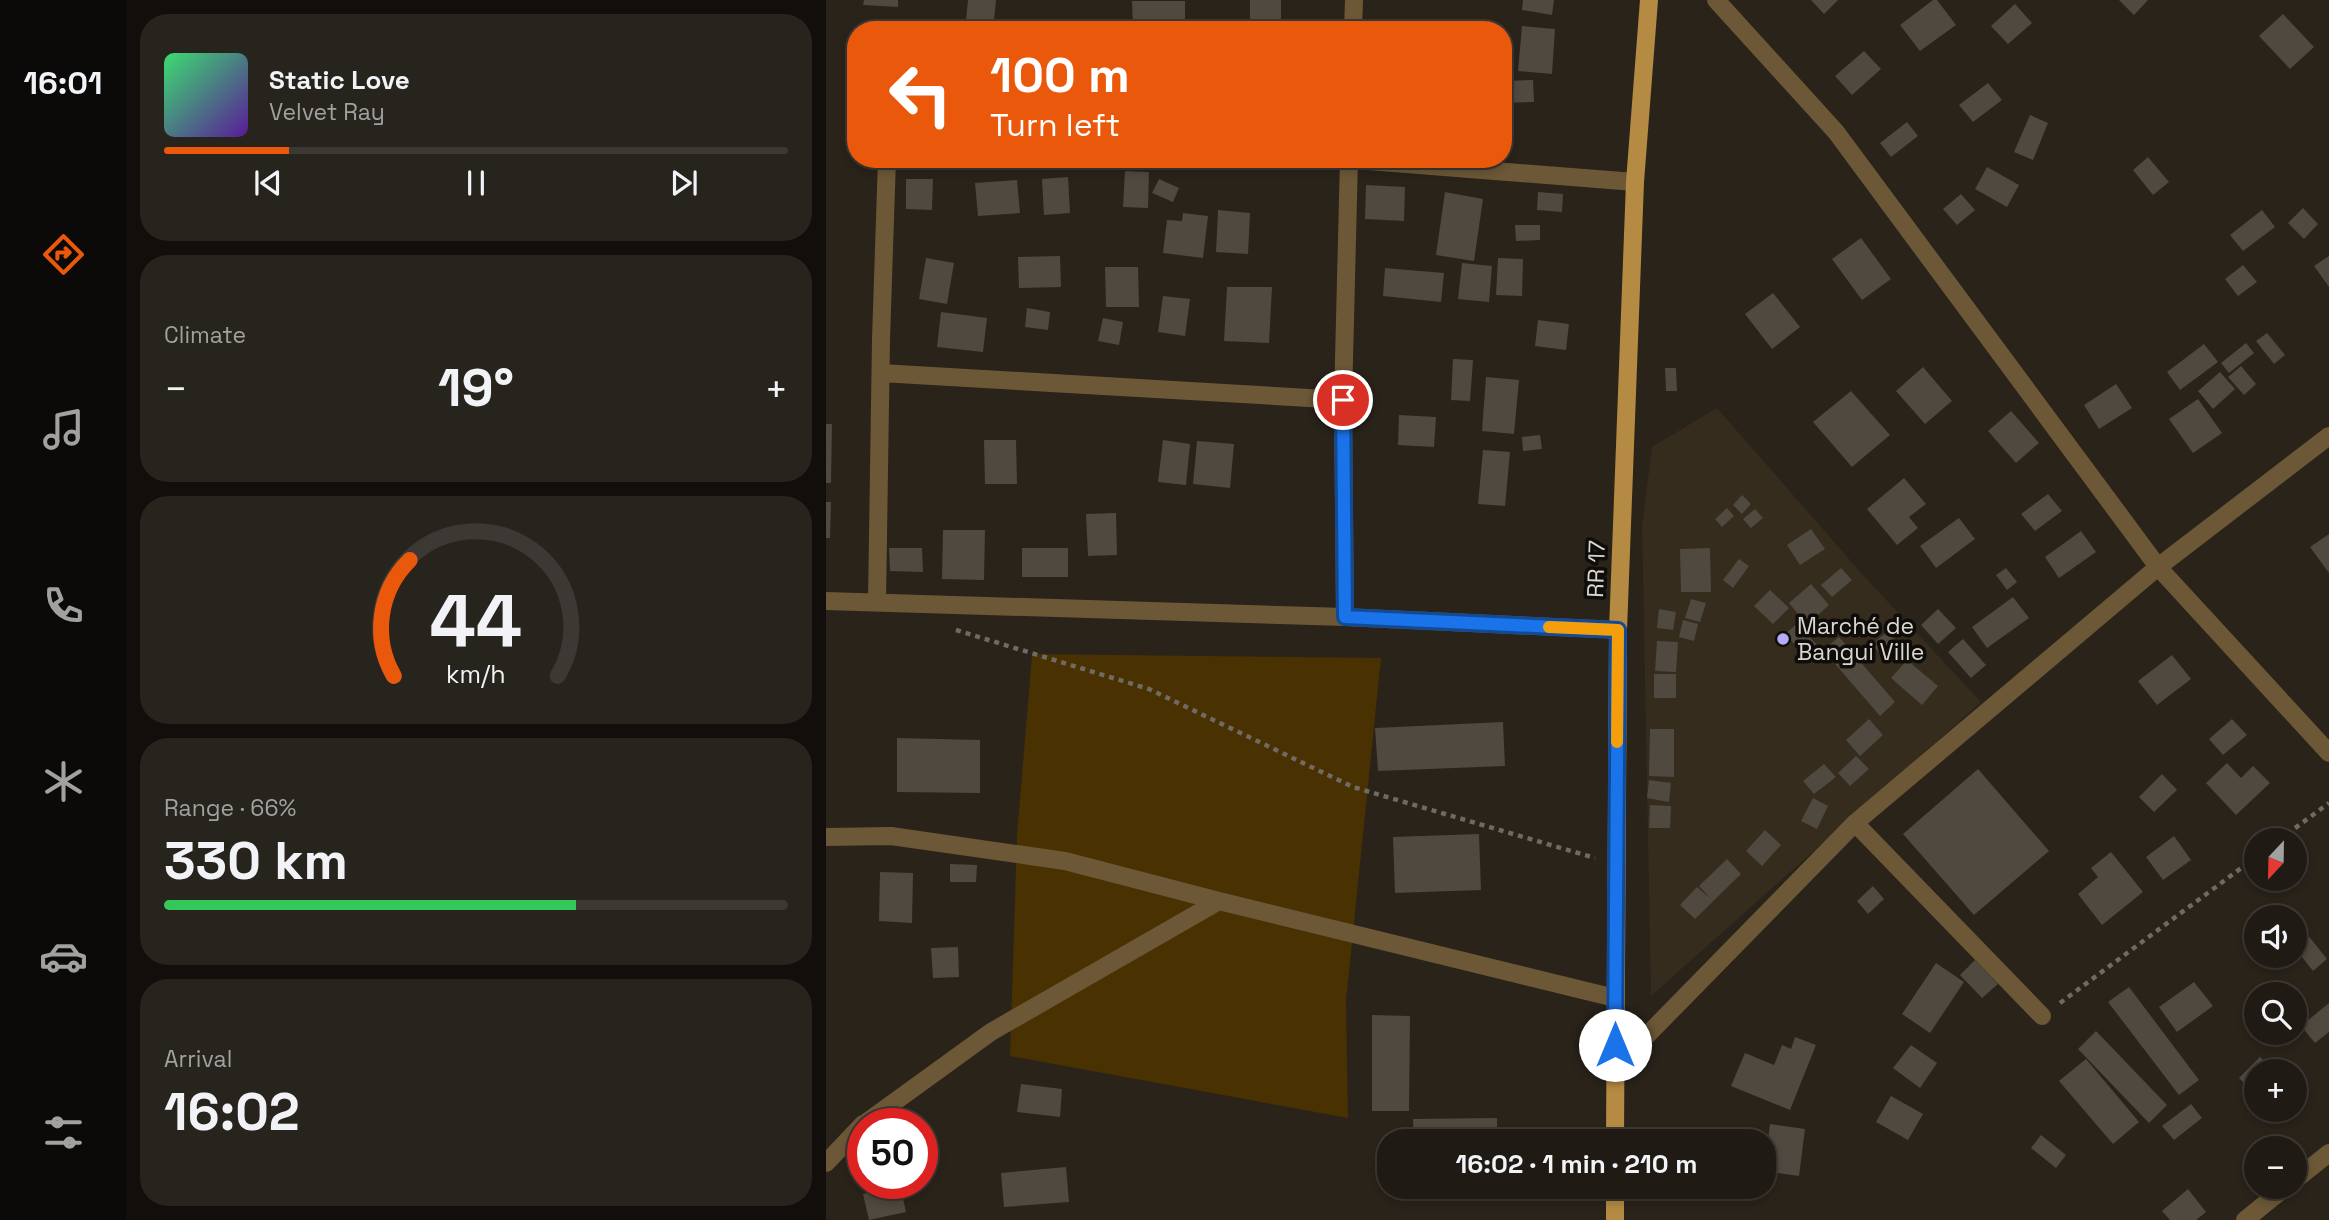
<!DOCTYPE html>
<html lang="en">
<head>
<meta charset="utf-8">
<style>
  body { margin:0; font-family:"Space Grotesk",sans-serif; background:#27231d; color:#f1f3f6; height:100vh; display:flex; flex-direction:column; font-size:26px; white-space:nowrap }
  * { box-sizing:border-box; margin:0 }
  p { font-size:23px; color:#a1a1a0 }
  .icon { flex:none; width:38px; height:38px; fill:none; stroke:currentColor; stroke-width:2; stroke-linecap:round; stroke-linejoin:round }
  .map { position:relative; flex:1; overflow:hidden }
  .sheet { display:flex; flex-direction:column; gap:14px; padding:14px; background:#110e0b; width:700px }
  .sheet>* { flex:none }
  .guide { position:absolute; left:21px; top:21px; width:665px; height:147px; border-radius:28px; box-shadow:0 4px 10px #0003,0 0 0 2px #3c3834; background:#ea580c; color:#fff; overflow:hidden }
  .needle { width:46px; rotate:202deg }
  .controls { position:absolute; left:1418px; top:828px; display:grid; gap:14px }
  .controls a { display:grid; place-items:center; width:63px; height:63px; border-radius:50%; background:#1f1a14; box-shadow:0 4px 10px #0003,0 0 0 2px #3c3834; font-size:35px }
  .speed { position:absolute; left:21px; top:1108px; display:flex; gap:14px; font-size:35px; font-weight:700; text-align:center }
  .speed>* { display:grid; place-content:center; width:91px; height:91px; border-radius:50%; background:#1f1a14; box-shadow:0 4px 10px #0003,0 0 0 2px #3c3834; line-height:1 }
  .speed .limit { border:10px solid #d22; background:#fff; color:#111 }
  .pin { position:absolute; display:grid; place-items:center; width:60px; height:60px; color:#fff; margin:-30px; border:4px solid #fff; border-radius:50%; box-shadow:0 2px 7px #0007 }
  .me { position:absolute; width:77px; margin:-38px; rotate:0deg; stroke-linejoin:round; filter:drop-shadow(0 0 5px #0008) }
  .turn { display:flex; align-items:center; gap:24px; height:147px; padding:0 28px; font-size:32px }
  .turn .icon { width:91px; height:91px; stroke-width:2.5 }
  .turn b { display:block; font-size:49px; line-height:60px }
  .big { font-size:52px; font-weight:600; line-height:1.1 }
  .sheet .tile { flex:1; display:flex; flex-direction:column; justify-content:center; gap:10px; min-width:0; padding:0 24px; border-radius:28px; background:#27231d }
  .sheet .dial { align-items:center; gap:0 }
  .dial svg { height:182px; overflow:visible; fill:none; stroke:#3c3834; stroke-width:7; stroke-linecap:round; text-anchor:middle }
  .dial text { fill:#f1f3f6; stroke:none }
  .song { display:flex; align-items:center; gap:21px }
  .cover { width:84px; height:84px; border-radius:10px; background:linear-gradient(135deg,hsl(140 70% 55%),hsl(270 70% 35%)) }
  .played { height:7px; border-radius:4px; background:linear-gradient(90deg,#ea580c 20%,#3c3834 20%) }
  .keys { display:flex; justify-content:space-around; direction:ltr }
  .heat { display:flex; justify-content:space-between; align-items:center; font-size:38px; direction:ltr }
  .charge { height:10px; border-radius:5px; background:linear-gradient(90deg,#34c759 66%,#3c3834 0) }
  .trip { position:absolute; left:551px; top:1129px; width:399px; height:70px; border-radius:28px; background:#1f1a14; box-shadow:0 4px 10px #0003,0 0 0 2px #3c3834; font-weight:600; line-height:70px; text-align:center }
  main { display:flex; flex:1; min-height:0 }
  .dock { display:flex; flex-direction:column; width:126px; justify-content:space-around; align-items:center; background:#0c0a08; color:#a1a1a0 }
  .dock .icon { width:49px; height:49px }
  .dock .selected { color:#ea580c }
  .dock b { font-size:32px; color:#f1f3f6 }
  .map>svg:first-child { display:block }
  .built { fill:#352c1d }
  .green { fill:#493101 }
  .building { fill:#4f493f }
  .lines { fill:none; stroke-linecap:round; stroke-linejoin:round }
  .path { stroke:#6f6a63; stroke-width:4.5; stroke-dasharray:5 5; stroke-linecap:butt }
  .minor { stroke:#6c5837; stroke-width:18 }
  .major { stroke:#b58b43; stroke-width:18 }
  .route-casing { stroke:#114b97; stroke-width:18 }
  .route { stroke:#1a73e8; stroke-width:12 }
  .slow { stroke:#f59e0b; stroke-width:12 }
  .poi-dot { fill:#b4acf9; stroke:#0f0d09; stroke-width:2.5 }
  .labels { text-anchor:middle; stroke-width:7; stroke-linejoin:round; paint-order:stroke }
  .street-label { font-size:23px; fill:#dad6d1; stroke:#0f0d09 }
  .poi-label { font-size:23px; fill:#dad6d1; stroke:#0f0d09; text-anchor:start }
</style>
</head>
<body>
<main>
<nav class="dock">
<b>16:01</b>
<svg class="icon selected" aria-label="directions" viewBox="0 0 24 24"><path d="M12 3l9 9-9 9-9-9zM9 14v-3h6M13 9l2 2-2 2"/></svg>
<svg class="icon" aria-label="music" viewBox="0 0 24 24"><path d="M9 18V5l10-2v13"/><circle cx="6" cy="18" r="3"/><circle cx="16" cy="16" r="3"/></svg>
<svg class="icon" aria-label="phone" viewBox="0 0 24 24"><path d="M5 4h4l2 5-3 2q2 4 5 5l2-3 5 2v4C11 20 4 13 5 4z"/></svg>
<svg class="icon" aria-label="climate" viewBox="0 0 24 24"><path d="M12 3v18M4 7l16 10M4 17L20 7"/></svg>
<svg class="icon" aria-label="car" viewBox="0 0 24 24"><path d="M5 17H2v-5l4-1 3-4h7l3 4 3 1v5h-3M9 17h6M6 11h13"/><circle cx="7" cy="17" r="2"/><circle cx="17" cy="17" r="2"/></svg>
<svg class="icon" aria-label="filters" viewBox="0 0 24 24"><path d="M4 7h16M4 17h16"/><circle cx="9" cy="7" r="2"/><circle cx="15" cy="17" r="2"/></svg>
</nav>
<section class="sheet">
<div class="tile">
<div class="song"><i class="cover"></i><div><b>Static Love</b><p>Velvet Ray</p></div></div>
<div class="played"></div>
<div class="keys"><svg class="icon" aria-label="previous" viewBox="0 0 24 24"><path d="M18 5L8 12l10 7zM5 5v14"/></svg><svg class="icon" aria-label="pause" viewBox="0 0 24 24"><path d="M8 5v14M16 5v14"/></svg><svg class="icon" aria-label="next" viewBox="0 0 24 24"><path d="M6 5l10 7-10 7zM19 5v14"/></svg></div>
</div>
<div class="tile"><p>Climate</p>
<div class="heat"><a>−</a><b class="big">19°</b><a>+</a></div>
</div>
<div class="tile dial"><svg viewBox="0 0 100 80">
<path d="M14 69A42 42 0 1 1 86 69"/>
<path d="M14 69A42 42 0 0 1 21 18" stroke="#ea580c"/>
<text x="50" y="56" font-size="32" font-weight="700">44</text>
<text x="50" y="72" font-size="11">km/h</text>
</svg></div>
<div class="tile"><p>Range · 66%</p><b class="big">330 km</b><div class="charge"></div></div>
<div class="tile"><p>Arrival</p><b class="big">16:02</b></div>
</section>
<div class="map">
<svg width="1503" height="1220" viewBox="0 0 1503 1220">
  <rect width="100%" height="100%" fill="#29231a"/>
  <path class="built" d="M891 408 1037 575 1155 702 825 996 816 525 826 447Z"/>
  <path class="green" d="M206 654 555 658 520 1001 522 1118 184 1056 191 835Z"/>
  <path class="building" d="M38 0H72V7L37 5Z
    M142 0H170L167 30H139Z
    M424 0H455V25L424 26Z
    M697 0H728L726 15 696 10Z
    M985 0H1012L998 14Z
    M1107 0H1111L1130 25 1094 51 1074 25Z
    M1293 0H1322L1308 15Z
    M306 1H359V30H307Z
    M1189 4 1206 23 1182 44 1165 26Z
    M1457 14 1488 47 1464 69 1433 36Z
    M696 26 729 29 726 74 692 71Z
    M1038 51 1055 69 1026 95 1009 76Z
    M707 80 708 102 678 103 677 81Z
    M1162 83 1176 100 1147 122 1133 105Z
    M1204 115 1222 123 1207 160 1188 152Z
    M1081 122 1092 136 1065 157 1054 143Z
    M1322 157 1343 182 1327 195 1307 170Z
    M1161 167 1193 185 1181 207 1149 189Z
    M299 171 323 172 322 208 297 207Z
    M242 177 244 213 218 215 216 179Z
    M80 179H107L106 210 80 209Z
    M333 179 353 188 347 202 326 193Z
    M191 180 194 213 152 216 149 183Z
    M540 185 579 187 578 221 539 219Z
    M619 192 657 199 648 261 610 255Z
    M712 192 737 194 736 212 711 210Z
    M1135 194 1149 210 1131 225 1117 209Z
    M1477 208 1492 224 1478 239 1462 223Z
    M392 210 424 213 422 254 390 252Z
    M1436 210 1449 227 1417 251 1404 235Z
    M357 213 382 216 377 258 337 253 341 220 356 221Z
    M689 225H714V240L690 241Z
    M1035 238 1065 279 1036 300 1006 259Z
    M234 256 235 287 193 288 192 257Z
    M1503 256V287L1488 266Z
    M100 258 128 263 121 304 93 299Z
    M672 258 697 259 696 296 670 295Z
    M636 263 666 266 663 302 632 299Z
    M1417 265 1431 282 1412 296 1399 279Z
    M279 267H312L313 307H280Z
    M559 268 618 273 615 302 557 296Z
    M401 287H446L443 343 398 341Z
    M947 293 974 327 946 349 919 314Z
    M337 296 364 299 359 336 332 332Z
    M201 308 224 312 222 330 199 327Z
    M115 312 161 318 157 352 111 347Z
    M277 318 297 322 293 345 272 341Z
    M712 320 743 324 740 350 709 346Z
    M1441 333 1459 355 1448 364 1430 341Z
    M1420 343 1428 353 1403 373 1395 363Z
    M1378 344 1392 362 1354 390 1341 372Z
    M627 359 647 360 644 401 625 400Z
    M1415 366 1430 384 1418 395 1402 377Z
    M1097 367 1126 401 1099 424 1070 391Z
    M839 368H850L851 391H840Z
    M1394 372 1409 389 1387 409 1372 391Z
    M660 377 693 380 688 434 656 431Z
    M1290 384 1306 408 1273 429 1258 405Z
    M1025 391 1064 435 1026 467 987 422Z
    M1372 399 1396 433 1367 453 1343 419Z
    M1185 411 1213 443 1190 463 1162 431Z
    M573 415 610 417 608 447 572 445Z
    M0 424H6L5 483H0Z
    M714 435 716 449 697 451 696 437Z
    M158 440H190L191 484H159Z
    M337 440 364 444 360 485 332 482Z
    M371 441 408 444 404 488 367 484Z
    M657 450 684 452 679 506 652 504Z
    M1078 478 1100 504 1083 517 1092 528 1071 545 1041 509Z
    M1222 494 1236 511 1209 531 1195 514Z
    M916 495 925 504 916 514 907 505Z
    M0 502H5L4 538H0Z
    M901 508 908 516 896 527 889 519Z
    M929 509 937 518 925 528 917 519Z
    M290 513 291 555 262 556 260 514Z
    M1133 518 1149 539 1110 568 1094 546Z
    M985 529 999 549 974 565 961 545Z
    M117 530H159L158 580 116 579Z
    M1255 531 1270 552 1233 578 1219 557Z
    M1503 534V573L1484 547Z
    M63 548H96L97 572 64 571Z
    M196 548H242V577H196Z
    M884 548 885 592H855L854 549Z
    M913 559 923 566 907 588 897 580Z
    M1015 568 1026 580 1006 597 995 585Z
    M1180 568 1191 582 1181 590 1170 575Z
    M985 584 1003 605 981 625 963 603Z
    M944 590 963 608 947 624 928 606Z
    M1187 597 1203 618 1161 648 1146 627Z
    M865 599 880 603 874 622 859 618Z
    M833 609 850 612 847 630 831 628Z
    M1112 609 1130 628 1112 644 1095 625Z
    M857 620 872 624 868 641 853 637Z
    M971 624 993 647 981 658 959 634Z
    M1062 631 1072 644 1057 657 1046 644Z
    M1013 637 1069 702 1054 716 997 650Z
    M1137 639 1160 665 1145 678 1122 652Z
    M831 641 852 642 850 672 829 671Z
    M1346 655 1365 679 1331 705 1312 681Z
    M1081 660 1112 686 1096 705 1065 678Z
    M828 674H850V698H828Z
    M1043 719 1057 735 1034 756 1020 740Z
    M1406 719 1421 735 1397 755 1383 739Z
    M677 722 679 766 552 771 549 728Z
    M824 729H848V777L823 776Z
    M71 738 154 740V793L71 792Z
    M1030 756 1043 769 1024 786 1012 773Z
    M1401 763 1415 778 1427 766 1444 783 1410 815 1380 783Z
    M998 764 1010 777 988 794 977 781Z
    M1152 769 1223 851 1148 915 1077 834Z
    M1336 774 1351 790 1328 812 1313 797Z
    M823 780 845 783 843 802 821 798Z
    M987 798 1002 806 991 829 975 821Z
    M824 805 845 806 844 828H823Z
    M939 830 955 845 936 866 920 851Z
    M653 834 655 890 569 893 567 837Z
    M1348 836 1365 860 1337 880 1320 857Z
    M1285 852 1317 892 1276 925 1252 894 1272 877 1265 868Z
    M901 859 915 874 869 919 854 905 871 887 884 898 873 886Z
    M124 864 151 865 150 882H124Z
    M54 872 87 873 86 923 53 921Z
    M1047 886 1058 899 1042 914 1031 901Z
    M1481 934 1501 959 1487 971 1468 947Z
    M132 947 133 977 107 978 105 948Z
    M1149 960 1172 984 1156 998 1134 975Z
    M1110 963 1138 982 1104 1033 1076 1014Z
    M1368 982 1387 1006 1351 1032 1333 1007Z
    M1303 987 1373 1080 1353 1095 1282 1002Z
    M1503 1003V1032L1489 1043 1475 1026Z
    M546 1015 584 1016 583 1111H546Z
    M1270 1031 1341 1105 1323 1123 1252 1049Z
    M969 1037 990 1045 964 1110 905 1086 919 1053 948 1065 956 1045 965 1049Z
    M1085 1045 1111 1063 1094 1088 1067 1068Z
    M1434 1057 1448 1071H1430V1095L1413 1078Z
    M1260 1059 1313 1122 1287 1144 1233 1081Z
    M195 1084 236 1089 234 1117 191 1112Z
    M1065 1096 1097 1114 1082 1140 1050 1122Z
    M1365 1104 1376 1118 1348 1140 1336 1126Z
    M671 1118V1141H588L587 1119Z
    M944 1124 979 1129 973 1176 938 1171Z
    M887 1130H894L900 1134 901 1141H880L882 1133Z
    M1215 1135 1240 1155 1230 1168 1205 1148Z
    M240 1167 243 1202 178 1207 175 1173Z
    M74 1185 80 1212 43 1220 37 1194Z
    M1362 1189 1380 1212 1370 1220H1344L1336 1211Z"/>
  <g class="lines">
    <path class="path" d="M130 630 323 689 527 787 769 858
      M1453 840 1503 803
      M1234 1003 1430 857"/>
    <path class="minor" d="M890 0 1010 132 1332 567 1503 753
      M527 30 528 0
      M517 159 809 182
      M55 373 517 400
      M0 601 519 617 792 630
      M51 602 55 339 61 159
      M519 617 517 400 523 159
      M1029 823 1216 1016
      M0 837 65 836 239 861 393 901 789 998
      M789 1068 1029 823 1332 567 1503 436
      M38 1124 165 1032 393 901
      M0 1163 37 1124
      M1468 1181 1503 1153
      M1419 1220 1461 1186"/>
    <path class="major" d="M789 1141 792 630 809 182 823 0
      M789 1220V1186"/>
  </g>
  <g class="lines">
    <g class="route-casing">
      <path id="route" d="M517 400 519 617 792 630 789 1045"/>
    </g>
    <use href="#route" class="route"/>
    <path class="slow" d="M723 627 792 630 791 742"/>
  </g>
  <circle class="poi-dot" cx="957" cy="639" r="7"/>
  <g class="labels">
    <g class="street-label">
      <text transform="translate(770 569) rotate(-88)" y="8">RR 17</text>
    </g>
    <g class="poi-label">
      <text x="971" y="634">Marché de<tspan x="971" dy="26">Bangui Ville</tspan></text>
    </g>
  </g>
</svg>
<div class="controls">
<a><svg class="needle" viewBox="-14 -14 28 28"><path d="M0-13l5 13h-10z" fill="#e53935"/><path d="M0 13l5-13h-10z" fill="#a1a1a0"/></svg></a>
<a><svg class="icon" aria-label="sound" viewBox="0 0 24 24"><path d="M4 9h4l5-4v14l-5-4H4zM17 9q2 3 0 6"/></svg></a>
<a><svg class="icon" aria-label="search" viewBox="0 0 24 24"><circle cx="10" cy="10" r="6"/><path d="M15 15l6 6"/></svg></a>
<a>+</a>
<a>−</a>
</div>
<div class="speed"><div class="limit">50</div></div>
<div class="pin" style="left:517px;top:400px;background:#d93025"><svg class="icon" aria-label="arrive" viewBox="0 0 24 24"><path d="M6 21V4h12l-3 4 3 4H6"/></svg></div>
<svg class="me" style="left:789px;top:1045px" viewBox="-20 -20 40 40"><circle r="19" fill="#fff"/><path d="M0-13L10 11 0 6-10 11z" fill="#1a73e8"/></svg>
<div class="trip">16:02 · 1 min · 210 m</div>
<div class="guide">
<div class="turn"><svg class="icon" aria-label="left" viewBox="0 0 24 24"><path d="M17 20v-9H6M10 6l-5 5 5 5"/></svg><div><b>100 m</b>Turn left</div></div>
</div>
</div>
</main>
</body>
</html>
